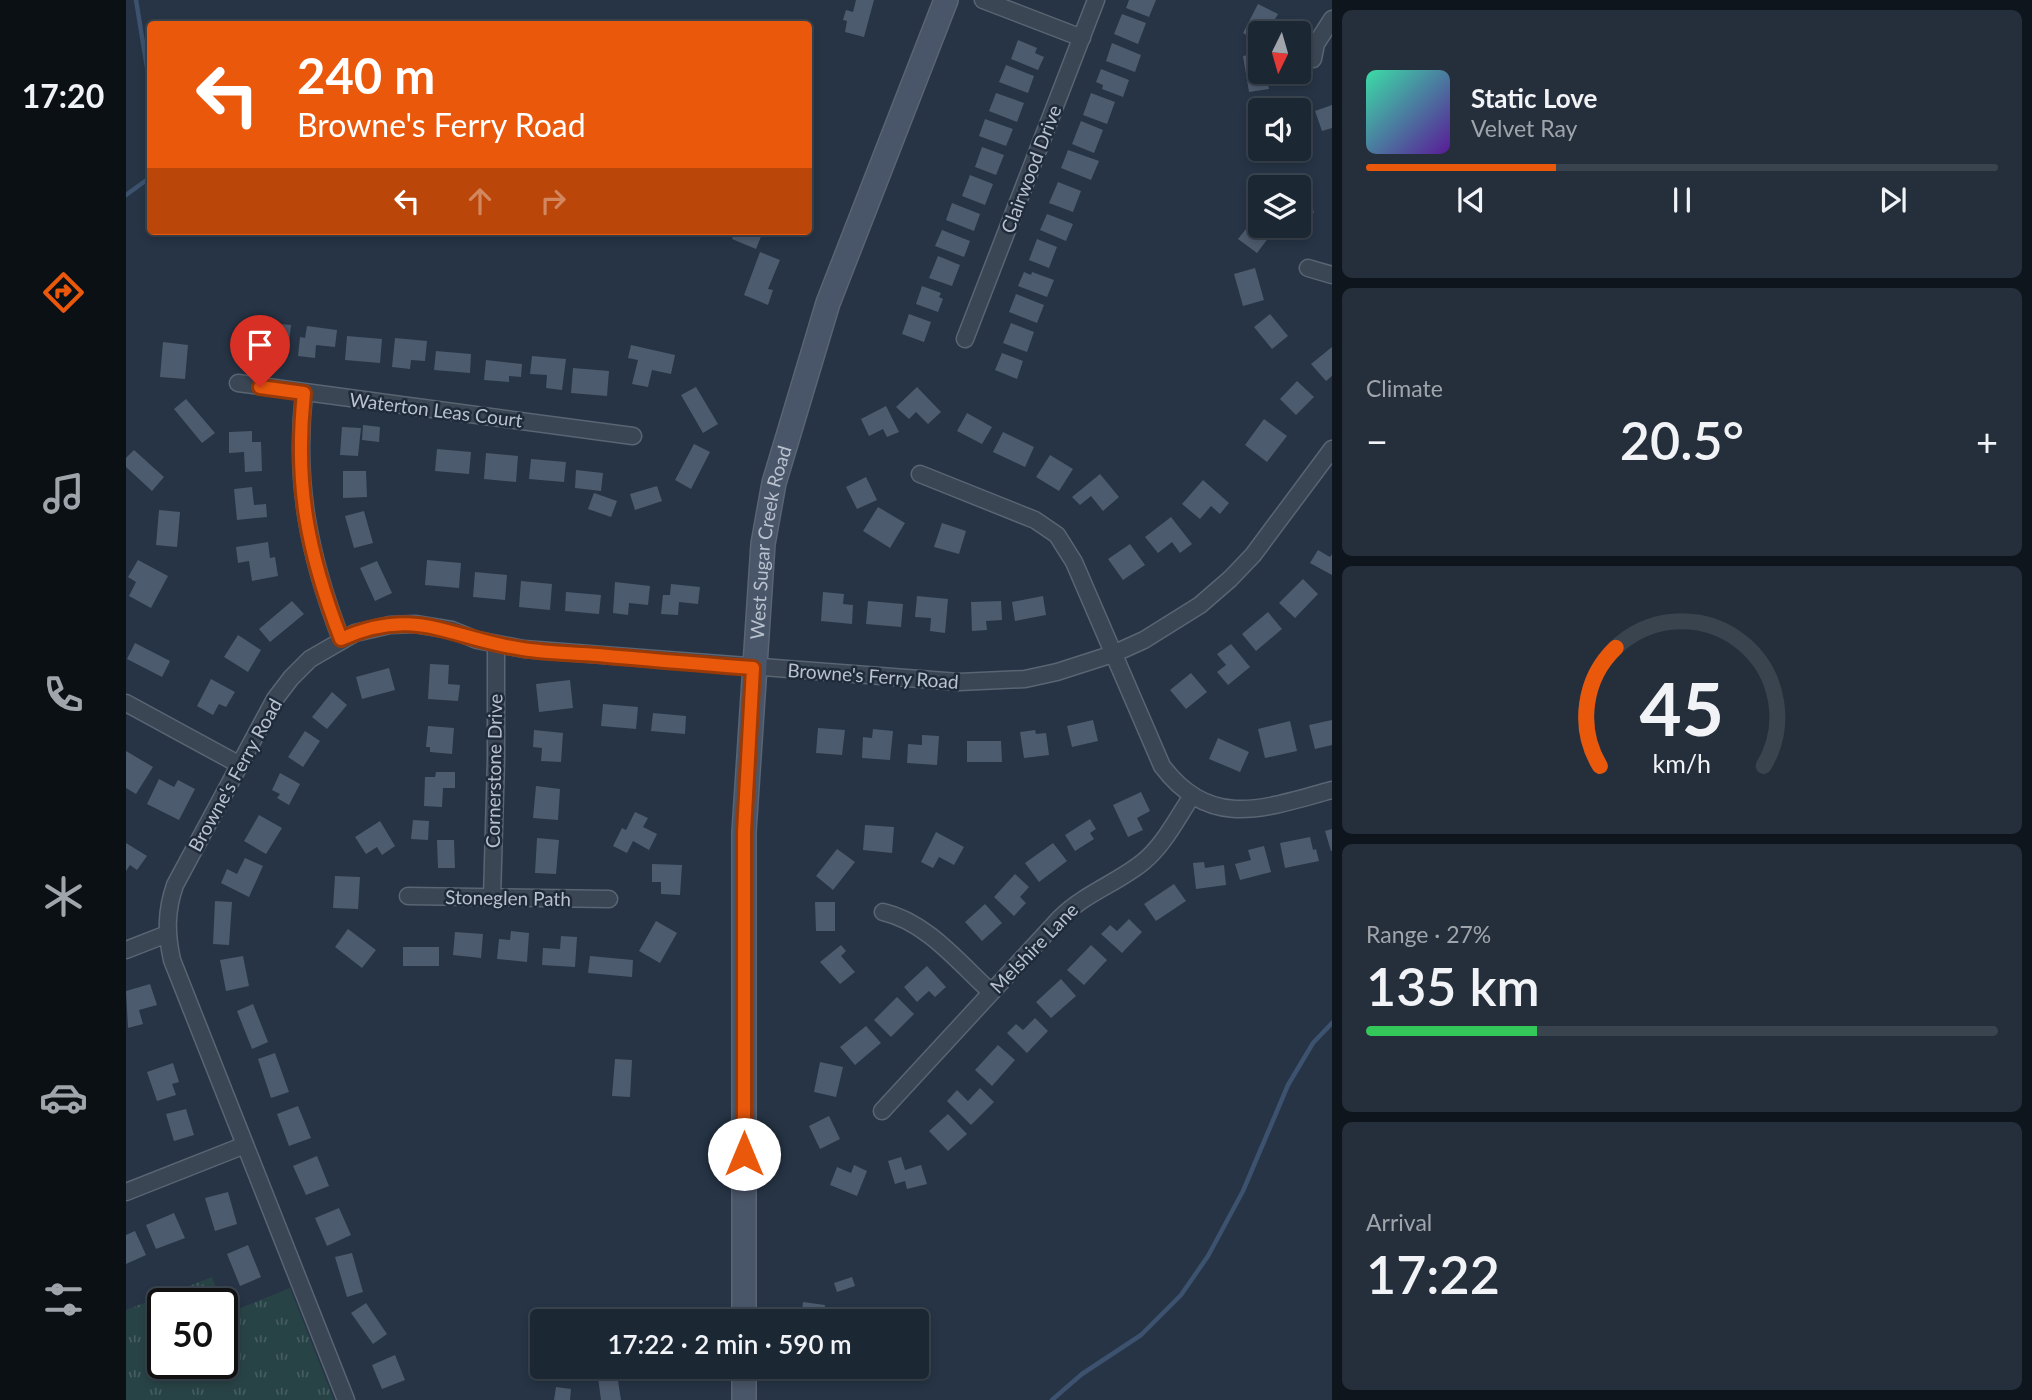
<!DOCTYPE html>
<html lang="en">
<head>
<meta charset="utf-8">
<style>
  body { margin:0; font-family:Lato,sans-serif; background:#252f3c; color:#f1f3f6; height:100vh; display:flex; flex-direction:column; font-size:26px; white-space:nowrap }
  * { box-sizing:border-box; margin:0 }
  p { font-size:23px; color:#a0a5ac }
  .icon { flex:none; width:38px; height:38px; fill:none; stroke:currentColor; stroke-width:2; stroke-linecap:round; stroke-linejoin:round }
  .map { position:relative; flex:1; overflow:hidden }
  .details { display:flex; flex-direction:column; gap:10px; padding:10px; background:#0f151d; width:700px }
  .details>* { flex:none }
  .guide { position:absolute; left:21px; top:21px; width:665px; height:214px; border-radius:7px; box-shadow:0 4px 10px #0003,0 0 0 2px #3a444f; background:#ea580c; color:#fff; overflow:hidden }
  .needle { width:46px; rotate:185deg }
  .tools { position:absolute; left:1122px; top:21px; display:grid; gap:14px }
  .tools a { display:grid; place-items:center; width:63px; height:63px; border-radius:7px; background:#1c2734; box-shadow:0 4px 10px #0003,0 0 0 2px #3a444f; font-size:35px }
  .speed { position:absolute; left:21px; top:1288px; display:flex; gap:14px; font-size:35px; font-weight:700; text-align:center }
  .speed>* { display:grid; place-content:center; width:91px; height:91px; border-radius:50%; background:#1c2734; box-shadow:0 4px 10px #0003,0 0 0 2px #3a444f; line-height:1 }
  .speed .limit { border:4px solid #111; border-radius:10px; background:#fff; color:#111 }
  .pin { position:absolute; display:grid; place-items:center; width:60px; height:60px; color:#fff; margin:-72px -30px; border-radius:50% 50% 50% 0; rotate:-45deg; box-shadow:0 0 7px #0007 }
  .pin .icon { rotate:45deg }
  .me { position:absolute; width:77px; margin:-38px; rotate:0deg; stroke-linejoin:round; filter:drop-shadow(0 0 5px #0008) }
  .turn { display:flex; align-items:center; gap:24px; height:147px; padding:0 35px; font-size:32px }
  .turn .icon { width:91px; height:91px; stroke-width:2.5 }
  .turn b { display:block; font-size:49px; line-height:60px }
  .lanes { display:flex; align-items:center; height:66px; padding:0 35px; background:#0003; justify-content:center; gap:35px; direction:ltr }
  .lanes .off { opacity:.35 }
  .big { font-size:52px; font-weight:600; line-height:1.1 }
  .details .card { flex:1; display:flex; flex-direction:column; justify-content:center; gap:10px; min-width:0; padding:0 24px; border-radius:10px; background:#252f3c }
  .details .dial { align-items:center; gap:0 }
  .dial svg { height:182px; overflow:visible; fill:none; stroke:#3a444f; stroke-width:7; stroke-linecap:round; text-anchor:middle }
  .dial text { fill:#f1f3f6; stroke:none }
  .song { display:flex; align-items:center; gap:21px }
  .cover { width:84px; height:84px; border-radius:10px; background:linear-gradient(135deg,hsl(160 70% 55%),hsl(270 70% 35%)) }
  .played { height:7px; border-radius:4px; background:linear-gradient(90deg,#ea580c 30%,#3a444f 30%) }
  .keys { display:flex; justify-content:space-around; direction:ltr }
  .heat { display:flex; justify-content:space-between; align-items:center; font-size:38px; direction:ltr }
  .charge { height:10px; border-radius:5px; background:linear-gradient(90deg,#34c759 27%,#3a444f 0) }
  .trip { position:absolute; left:404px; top:1309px; width:399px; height:70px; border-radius:7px; background:#1c2734; box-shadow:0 4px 10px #0003,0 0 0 2px #3a444f; font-weight:600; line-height:70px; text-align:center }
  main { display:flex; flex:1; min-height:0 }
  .menu { display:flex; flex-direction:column; width:126px; justify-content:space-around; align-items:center; background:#0b1015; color:#a0a5ac }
  .menu .icon { width:49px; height:49px }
  .menu .active { color:#ea580c }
  .menu b { font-size:32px; color:#f1f3f6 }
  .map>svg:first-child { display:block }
  .grass { fill:url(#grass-tufts) }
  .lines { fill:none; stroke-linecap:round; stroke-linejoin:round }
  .stream { stroke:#3c526e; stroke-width:4.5 }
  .building { fill:#4d5b6e }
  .street-casing { stroke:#5a6472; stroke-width:19 }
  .secondary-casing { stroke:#5a6472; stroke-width:26 }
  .street { stroke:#3b4654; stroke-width:16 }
  .secondary { stroke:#495568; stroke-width:23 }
  .route-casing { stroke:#983908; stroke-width:18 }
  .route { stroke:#ea580c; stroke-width:12 }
  .labels { text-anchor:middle; stroke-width:5; stroke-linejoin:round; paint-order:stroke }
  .street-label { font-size:19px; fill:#b9c1ce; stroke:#1f2b3a }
</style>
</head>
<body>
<main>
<nav class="menu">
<b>17:20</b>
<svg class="icon active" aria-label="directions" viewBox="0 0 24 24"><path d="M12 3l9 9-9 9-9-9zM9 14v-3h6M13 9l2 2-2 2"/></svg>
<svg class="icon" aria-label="music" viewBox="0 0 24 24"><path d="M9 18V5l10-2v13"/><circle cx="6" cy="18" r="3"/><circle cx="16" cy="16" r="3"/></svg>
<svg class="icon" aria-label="phone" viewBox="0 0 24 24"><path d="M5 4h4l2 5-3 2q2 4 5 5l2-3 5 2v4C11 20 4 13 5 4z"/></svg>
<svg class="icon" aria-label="climate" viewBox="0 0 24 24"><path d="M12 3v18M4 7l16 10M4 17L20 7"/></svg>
<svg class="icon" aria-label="car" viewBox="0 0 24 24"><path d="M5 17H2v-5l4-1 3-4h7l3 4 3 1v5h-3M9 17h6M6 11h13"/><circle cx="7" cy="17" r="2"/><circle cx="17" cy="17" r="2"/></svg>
<svg class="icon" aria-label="filters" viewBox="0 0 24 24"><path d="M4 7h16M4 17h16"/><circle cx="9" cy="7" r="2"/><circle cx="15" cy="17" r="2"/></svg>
</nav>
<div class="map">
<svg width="1206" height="1400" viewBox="0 0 1206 1400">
  <defs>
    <pattern id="grass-tufts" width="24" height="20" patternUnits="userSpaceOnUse" patternTransform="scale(1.75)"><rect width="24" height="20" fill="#284346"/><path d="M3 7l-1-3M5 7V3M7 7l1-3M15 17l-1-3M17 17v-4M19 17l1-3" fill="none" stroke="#455c60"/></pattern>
  </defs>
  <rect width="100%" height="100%" fill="#263445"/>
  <path class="grass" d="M86 1277 96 1304H37V1363H96V1304L100 1314 164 1288 208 1400H0V1310Z"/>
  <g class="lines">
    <path class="stream" d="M10 0 24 86
      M0 195 22 179 24 168
      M926 1400 956 1374 1015 1335 1055 1295 1082 1256 1117 1191 1162 1085 1187 1043 1206 1023"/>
  </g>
  <path class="building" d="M730 0H748L738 37 719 32 721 21 717 20 720 10 727 12Z
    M1003 0H1030L1023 17 1000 8Z
    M1132 4 1152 14 1141 33 1136 30 1131 41 1117 33Z
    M996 14 1020 23 1012 44 988 34Z
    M892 40 911 48 909 53 918 57 912 70 885 59Z
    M986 43 1015 55 1009 72 980 61Z
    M1134 53V72H1140L1143 89 1123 92 1117 56Z
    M880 65 908 76 902 93 873 82Z
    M975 69 1003 80 997 97 976 89 977 85 970 82Z
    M870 93 898 103 891 122 863 111Z
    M965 93 989 102 981 124 957 115Z
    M1149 97 1179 111 1172 126V110H1143Z
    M1206 105V128L1196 131 1189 111Z
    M859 119 887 129 880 146 853 136Z
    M955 121 977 130 968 153 946 144Z
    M856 147 878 155 870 175 849 167Z
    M942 150 973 161 965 180 935 168Z
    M844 175 867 184 859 205 836 196Z
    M932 182 955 191 947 212 923 203Z
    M1183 189 1188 213 1172 216V191Z
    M826 203 854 214 848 231 820 220Z
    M921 214 947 224 940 241 914 230Z
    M1128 219 1146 233 1131 253 1112 239Z
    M816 230 844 241 838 257 809 246Z
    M609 231H630L636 234 630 249 606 239Z
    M911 239 931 247 923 268 903 260Z
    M634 252 654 260 642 289 647 290 642 305 618 295Z
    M812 256 834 265 826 286 803 278Z
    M1129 268 1138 300 1117 306 1108 274Z
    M898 272 905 275 906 272 928 280 921 297 892 286Z
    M796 286 815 293 813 297 817 299 812 312 790 304Z
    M890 294 918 305 911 323 883 312Z
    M783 314 805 322 798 342 776 334Z
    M1144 314 1162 336 1146 349 1128 327Z
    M123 321 165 325 163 343 121 339Z
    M885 323 908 332 901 352 877 343Z
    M181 326 211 330 209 347 190 345 189 358 172 356 174 337 179 338Z
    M221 336 256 339 254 363 219 360Z
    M269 338 301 341 299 361 285 360 284 369 266 367Z
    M37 342 62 345 59 379 34 377Z
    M505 345 549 355 545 374 526 370 522 387 506 384 512 360 502 358Z
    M1206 347V376L1200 381 1185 364Z
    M310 351 345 354 344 373 308 370Z
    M876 353 897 361 891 379 869 370Z
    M406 356 440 359 436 390 420 388 421 375 404 374Z
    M360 360 396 364 395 377 383 376V382L358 380Z
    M447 368 483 371 481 396 445 393Z
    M1171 381 1188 397 1170 415 1154 399Z
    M570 387 592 424 577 433 555 395Z
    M791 387 815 412 802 424 790 412 783 419 770 407Z
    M60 399 89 433 76 443 48 409Z
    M760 406 773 432 761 437 757 429 743 436 735 419Z
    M841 413 866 427 856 444 831 431Z
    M1138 419 1161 436 1141 462 1119 445Z
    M237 425 254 427 253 442 236 440Z
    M216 427 235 428 232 456 214 455Z
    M126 431V442H135L136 471 119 472 118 452 103 453V432Z
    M877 432 908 447 899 467 867 452Z
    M568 444 584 452 565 489 549 480Z
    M311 449 345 452 343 474 309 471Z
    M8 450 38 477 26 491 0 467V458Z
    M360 453 392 456 390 482 358 479Z
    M924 455 947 469 933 491 910 477Z
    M405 459 440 462 438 482 403 479Z
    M450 470 477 473 475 491 449 488Z
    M217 471H240L241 497 217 498Z
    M974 474 993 497 977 511 965 496 954 505 946 497Z
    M740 477 751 500 731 509 720 487Z
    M1077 480 1103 503 1094 514 1085 506 1074 519 1056 504Z
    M531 486 536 501 509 510 504 494Z
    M126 487 128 505 140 504 141 517 111 520 108 489Z
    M468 493 491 501 485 517 462 509Z
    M752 507 779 523 764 548 737 531Z
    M33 510 54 512 51 547 30 545Z
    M238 511 247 543 228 548 219 516Z
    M1045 517 1066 544 1054 553 1046 542 1032 553 1019 537Z
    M816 523 840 531 833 554 808 547Z
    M142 542 144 558 149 557 152 576 126 581 123 561 112 563 110 547Z
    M1004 544 1019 565 997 580 982 559Z
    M1192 550 1204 557 1206 554V575L1184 563Z
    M12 560 42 576 25 608 3 596 10 582 2 577Z
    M301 560 335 563 333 588 299 585Z
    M251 561 266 593 249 601 234 568Z
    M349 572 381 575 379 600 347 597Z
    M1177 579 1192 594 1169 618 1153 603Z
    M395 581 426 584 424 610 393 607Z
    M489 582 524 586 522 605 503 603 502 615 487 613Z
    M545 584 574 587 572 604 553 602 552 615 535 614 537 595H544Z
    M440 592 475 595 473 614 439 611Z
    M697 592 718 594 717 604 727 605 726 624 695 621Z
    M791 596 822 599 819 633 804 631 805 618 789 617Z
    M917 596 920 615 889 621 886 602Z
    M166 601 178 614 144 642 133 629Z
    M742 601 777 604 775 627 740 624Z
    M875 601 876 620 860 621 861 630 846 631 845 602Z
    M1142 612 1156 629 1130 651 1116 634Z
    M112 635 135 650 122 672 98 657Z
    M9 643 44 661 36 677 1 659Z
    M1105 644 1124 667 1102 685 1091 672 1100 665 1091 654Z
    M304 664 323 665 322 684 334 685 332 701 302 699Z
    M263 668 269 690 236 699 230 677Z
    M1065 673 1081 692 1060 709 1044 690Z
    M85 679 109 692 100 707 93 704 87 715 71 706Z
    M444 680 447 708 413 712 410 684Z
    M206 692 221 705 201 729 186 717Z
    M477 704 512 707 510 729 475 726Z
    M527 713 560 716 559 734 525 731Z
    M967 720 972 741 946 747 941 726Z
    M1206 720V745L1189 749 1183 725Z
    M1164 721 1171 751 1139 758 1132 729Z
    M302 726 328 728 326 754 304 752V747H300Z
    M692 728 719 730 716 755 690 753Z
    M747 729 767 731 764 760 736 758 737 737 746 738Z
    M408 730 437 733 435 762 415 761 416 748 407 747Z
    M909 730 910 734 920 733 923 755 898 758 894 732Z
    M179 731 194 741 177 767 162 757Z
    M796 735 813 736 811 765 781 763 782 744 796 745Z
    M1092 738 1123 752 1114 772 1083 759Z
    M841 741H875L876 762H841Z
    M0 751 27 767 10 794 0 788Z
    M310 772H329V788H317L316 807 298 806 299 777H309Z
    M154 773 174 784 163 805 151 798 154 794 146 790Z
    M33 779 48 787 52 780 69 789 53 820 21 804Z
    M410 786 434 789 432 820 407 818Z
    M1015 792 1024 811 1011 818 1017 830 1002 837 987 805Z
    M509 812 522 818 517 827 531 834 523 850 507 841 501 853 487 846 496 828 500 830Z
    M133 815 156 828 140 854 118 841Z
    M964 819 970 829 964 833 968 839 949 851 939 835Z
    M287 820 303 821 302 840 285 839Z
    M254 821 269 846 256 855 251 847 240 854 229 837Z
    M739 825 768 827 766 853 737 850Z
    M1206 829V851H1205L1199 831Z
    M810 832 838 847 828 865 813 857 807 868 795 862Z
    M1184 837 1187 850 1190 849 1193 861 1159 868 1154 843Z
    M411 838 433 840 430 874 409 873Z
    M311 840H328L329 868H312Z
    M0 843 21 856 11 870 4 865 0 871Z
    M927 843 941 861 913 882 899 863Z
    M1138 846 1145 872 1114 880 1109 864 1125 860 1122 850Z
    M711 849 729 862 707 890 690 876Z
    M119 858 137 866 123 897 95 883 101 869 111 874Z
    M1078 862 1079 868 1098 865 1100 885 1070 889 1067 863Z
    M526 864 556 865 554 895 535 894V882H526Z
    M889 874 903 887 894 897 900 903 888 916 868 897Z
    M209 876 234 877 232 909 207 908Z
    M1048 884 1060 901 1030 921 1018 904Z
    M89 901 106 902 103 945 87 944Z
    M689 902H709V931H690Z
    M859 904 876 923 856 941 839 922Z
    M1003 919 1016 932 996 953 975 934 984 925 991 931Z
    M530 921 551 933 534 963 513 951Z
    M222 929 250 950 236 968 209 947Z
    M385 931 403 933 401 962 371 959 373 939 384 940Z
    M329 932 357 934 355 958 327 955Z
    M435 936 451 937 449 967 416 965 417 948 434 949Z
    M715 945 720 951 715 956 729 972 714 984 694 962Z
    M965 945 981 960 958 985 941 970Z
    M277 947H313V966H277Z
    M117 956 123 986 100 991 94 960Z
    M464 956 507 960 506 977 462 973Z
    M801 966 820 987 809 997 803 991 791 1002 778 987Z
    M935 979 950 996 925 1018 910 1002Z
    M24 984 31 1005 13 1010 17 1024 2 1028 0 991Z
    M771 997 788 1014 765 1037 748 1020Z
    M127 1004 142 1042 126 1049 111 1011Z
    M909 1018 922 1031 901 1053 881 1033 890 1024 897 1030Z
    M740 1026 755 1043 729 1065 714 1047Z
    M872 1045 889 1060 866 1086 849 1070Z
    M149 1053 163 1092 145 1098 132 1059Z
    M489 1059 506 1060 504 1097 486 1096Z
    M694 1062 717 1067 710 1097 688 1092Z
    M47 1063 53 1082 46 1084 50 1095 31 1101 21 1072Z
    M854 1088 868 1102 845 1125 821 1101 831 1090 842 1101Z
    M172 1106 185 1138 163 1146 151 1114Z
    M60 1109 68 1135 48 1141 40 1114Z
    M822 1114 841 1134 822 1151 803 1131Z
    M703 1116 714 1139 694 1149 683 1126Z
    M191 1156 203 1186 180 1195 167 1166Z
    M775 1157 779 1170 795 1165 801 1184 781 1189 779 1181 769 1184 762 1161Z
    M728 1165 741 1171 731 1196 704 1185 711 1167 725 1173Z
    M102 1192 111 1224 89 1231 79 1198Z
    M213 1208 225 1235 201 1246 189 1218Z
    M48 1213 59 1238 30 1249 20 1225Z
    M9 1231 20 1255 0 1264V1235Z
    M122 1245 135 1277 114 1286 101 1254Z
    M226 1253 237 1292 221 1297 209 1257Z
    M726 1277 729 1286 711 1292 708 1283Z
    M677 1302 699 1305 697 1321H675Z
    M240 1303 261 1334 247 1344 225 1313Z
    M752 1309 757 1317 750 1321H733Z
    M489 1311 490 1321H471V1313Z
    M269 1355 279 1380 256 1389 246 1365Z
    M716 1367H747L725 1380Z
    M490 1368 495 1400H475L471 1370Z
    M430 1387 445 1389 444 1400H428Z"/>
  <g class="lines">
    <g class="street-casing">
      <path id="street" d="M857 0 956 38
        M1187 59 1190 44 1206 19
        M1182 268 1206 275
        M839 339 970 0
        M112 383 507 436
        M178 393C168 483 183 556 215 639
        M794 474 909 520 931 535 948 562 1036 766C1085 831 1139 808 1206 790
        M0 703 114 765
        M282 896 483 899
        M366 897 370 759V644
        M757 912C801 922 833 963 865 992
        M0 950 41 934
        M756 1111 935 917C960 893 991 883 1017 862 1038 845 1051 818 1066 796
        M0 1192 119 1145
        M220 1400 46 960C40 933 40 911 49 885L149 699 165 678 184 659 229 633 264 625 289 624 326 630 351 640 398 649 833 682 899 679 931 672 987 654 1018 640 1074 605 1104 579 1127 555 1206 449"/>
    </g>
    <g class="secondary-casing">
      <g id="secondary">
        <path id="s1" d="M618 1321V832L637 544 648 483 702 303 820 0"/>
        <path d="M618 1400V1367"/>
      </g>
    </g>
    <use href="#street" class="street"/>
    <use href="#secondary" class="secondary"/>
  </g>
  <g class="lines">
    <g class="route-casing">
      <path id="route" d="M134 387 178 393C168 485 182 554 215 639 290 605 325 639 397 649 422 653 447 653 472 655 524 660 575 664 627 668L618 832V1154"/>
    </g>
    <use href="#route" class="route"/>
  </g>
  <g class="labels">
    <g class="street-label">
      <text transform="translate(905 169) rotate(-69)" y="7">Clairwood Drive</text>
      <text transform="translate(310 410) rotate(7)" y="7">Waterton Leas Court</text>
      <text dy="7" stroke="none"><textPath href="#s1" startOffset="780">West Sugar Creek Road</textPath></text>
      <text transform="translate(747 676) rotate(4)" y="7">Browne's Ferry Road</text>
      <text transform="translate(368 771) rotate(-89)" y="7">Cornerstone Drive</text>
      <text transform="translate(109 775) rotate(-61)" y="7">Browne's Ferry Road</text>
      <text transform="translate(382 898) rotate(1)" y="7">Stoneglen Path</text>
      <text transform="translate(908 948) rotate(-46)" y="7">Melshire Lane</text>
    </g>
  </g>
</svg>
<div class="tools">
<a><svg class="needle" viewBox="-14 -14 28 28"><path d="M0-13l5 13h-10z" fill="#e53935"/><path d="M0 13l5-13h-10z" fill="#a0a5ac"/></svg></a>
<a><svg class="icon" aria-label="sound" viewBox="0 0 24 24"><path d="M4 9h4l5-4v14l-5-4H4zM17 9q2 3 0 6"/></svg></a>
<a><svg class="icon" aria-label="layers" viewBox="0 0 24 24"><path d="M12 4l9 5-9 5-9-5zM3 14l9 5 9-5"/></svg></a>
</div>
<div class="speed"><div class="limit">50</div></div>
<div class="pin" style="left:134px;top:387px;background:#d93025"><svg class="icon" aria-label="arrive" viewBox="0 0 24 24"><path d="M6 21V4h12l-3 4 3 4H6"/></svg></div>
<svg class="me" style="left:618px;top:1154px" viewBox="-20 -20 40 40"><circle r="19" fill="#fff"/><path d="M0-13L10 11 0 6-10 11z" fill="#ea580c"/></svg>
<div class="trip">17:22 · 2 min · 590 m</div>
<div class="guide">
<div class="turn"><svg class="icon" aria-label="left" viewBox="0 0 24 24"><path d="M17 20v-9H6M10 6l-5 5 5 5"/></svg><div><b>240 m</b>Browne's Ferry Road</div></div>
<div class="lanes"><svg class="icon" aria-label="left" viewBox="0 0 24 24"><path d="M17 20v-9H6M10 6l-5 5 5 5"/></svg><svg class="icon off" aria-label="ahead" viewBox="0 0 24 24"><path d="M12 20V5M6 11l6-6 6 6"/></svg><svg class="icon off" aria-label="right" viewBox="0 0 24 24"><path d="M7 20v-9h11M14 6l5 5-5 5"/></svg></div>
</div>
</div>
<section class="details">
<div class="card">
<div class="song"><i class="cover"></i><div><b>Static Love</b><p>Velvet Ray</p></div></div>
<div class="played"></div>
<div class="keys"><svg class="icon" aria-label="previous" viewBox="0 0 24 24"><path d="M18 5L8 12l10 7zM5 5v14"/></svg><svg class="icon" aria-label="pause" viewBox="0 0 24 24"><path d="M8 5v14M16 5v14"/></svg><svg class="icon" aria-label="next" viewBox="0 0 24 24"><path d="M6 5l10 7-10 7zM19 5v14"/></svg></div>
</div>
<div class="card"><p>Climate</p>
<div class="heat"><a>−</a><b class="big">20.5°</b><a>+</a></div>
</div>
<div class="card dial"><svg viewBox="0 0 100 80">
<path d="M14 69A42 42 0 1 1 86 69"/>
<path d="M14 69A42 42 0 0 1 21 17" stroke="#ea580c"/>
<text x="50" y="56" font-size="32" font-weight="700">45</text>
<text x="50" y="72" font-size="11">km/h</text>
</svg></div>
<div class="card"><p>Range · 27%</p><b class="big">135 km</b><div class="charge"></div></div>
<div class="card"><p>Arrival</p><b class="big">17:22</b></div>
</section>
</main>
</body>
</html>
